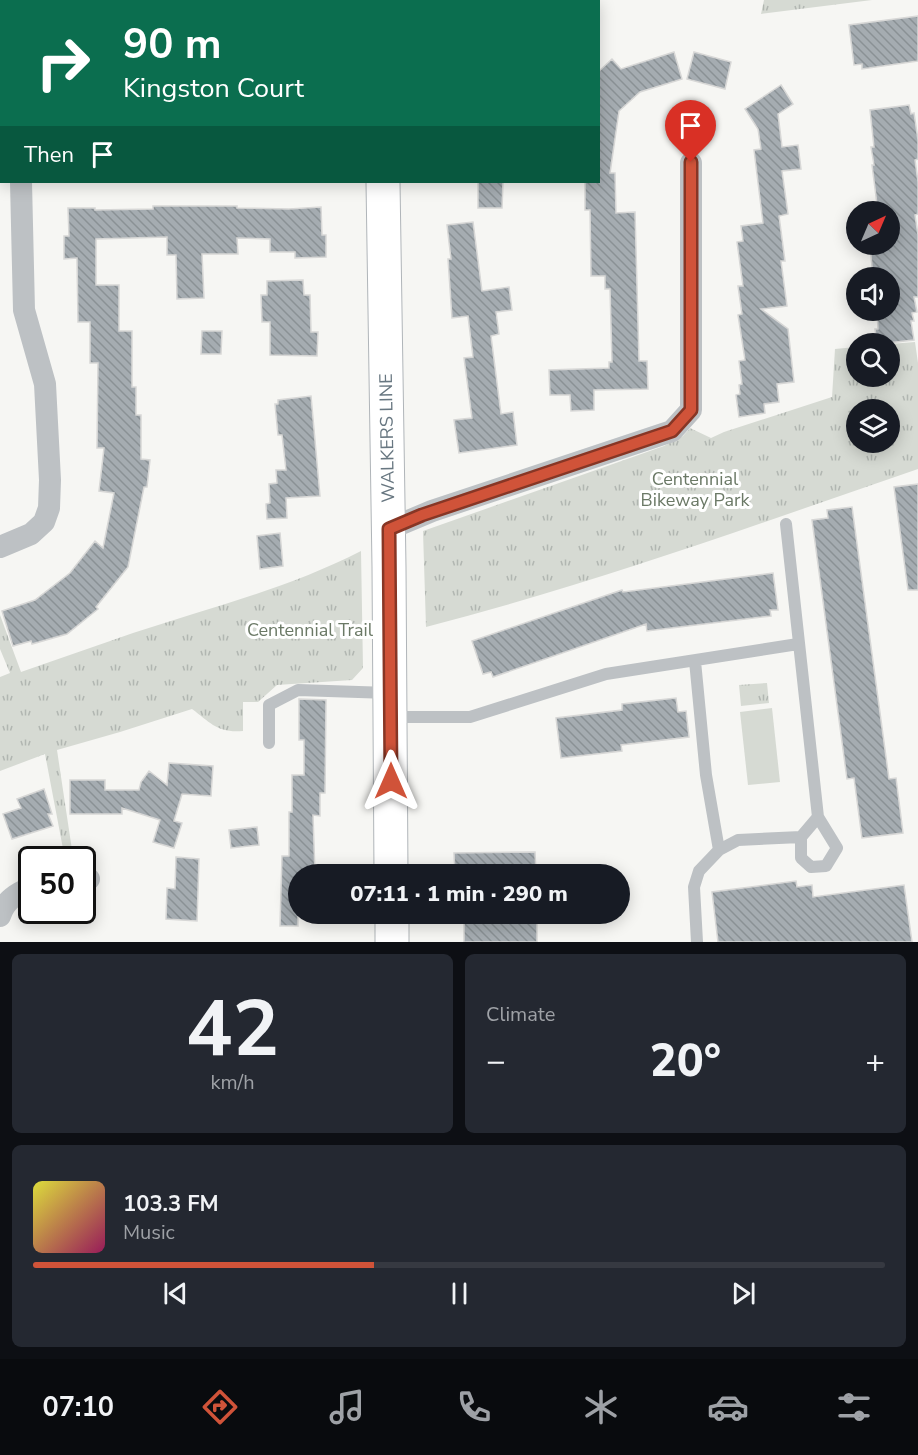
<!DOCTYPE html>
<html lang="en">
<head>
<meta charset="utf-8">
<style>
  body { margin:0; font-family:"Nunito Sans",sans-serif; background:#242831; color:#f1f3f6; height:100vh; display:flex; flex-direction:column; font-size:22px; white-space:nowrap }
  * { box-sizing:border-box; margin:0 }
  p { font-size:20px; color:#9ea1a6 }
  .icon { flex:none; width:33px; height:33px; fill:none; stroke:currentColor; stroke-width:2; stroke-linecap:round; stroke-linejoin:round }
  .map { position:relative; height:942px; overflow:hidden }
  .sheet { display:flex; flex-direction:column; gap:12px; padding:12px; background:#0d0f14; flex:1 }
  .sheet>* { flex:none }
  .guide { position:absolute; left:0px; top:0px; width:600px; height:183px; box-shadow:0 3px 15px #0003; background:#0b6e4f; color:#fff; overflow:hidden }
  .needle { width:39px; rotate:44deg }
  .controls { position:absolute; left:846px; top:201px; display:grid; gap:12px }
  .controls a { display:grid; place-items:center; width:54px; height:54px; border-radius:50%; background:#171b24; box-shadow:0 3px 15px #0003; font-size:30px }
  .speed { position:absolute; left:18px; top:846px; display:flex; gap:12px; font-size:30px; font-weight:700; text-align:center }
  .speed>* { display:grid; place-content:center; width:78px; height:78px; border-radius:50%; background:#171b24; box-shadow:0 3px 15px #0003; line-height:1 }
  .speed .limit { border:3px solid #111; border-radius:9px; background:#fff; color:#111 }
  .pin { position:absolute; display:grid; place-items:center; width:51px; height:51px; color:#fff; margin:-62px -26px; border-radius:50% 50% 50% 0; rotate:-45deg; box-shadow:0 0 6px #0007 }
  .pin .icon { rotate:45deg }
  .me { position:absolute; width:66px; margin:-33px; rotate:0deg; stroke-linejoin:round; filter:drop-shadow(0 0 4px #0008) }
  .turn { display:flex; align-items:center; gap:21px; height:126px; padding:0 24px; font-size:27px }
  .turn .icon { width:78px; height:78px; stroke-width:2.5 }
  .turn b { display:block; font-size:42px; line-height:51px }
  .then { display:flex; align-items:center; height:57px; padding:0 24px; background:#0003; gap:12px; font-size:22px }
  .big { font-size:45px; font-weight:800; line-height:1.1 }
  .sheet .card { flex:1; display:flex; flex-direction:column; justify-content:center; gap:9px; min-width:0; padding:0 21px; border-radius:9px; background:#242831 }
  .sheet .dial { align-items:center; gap:0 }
  .dial b { font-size:78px; line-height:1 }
  .song { display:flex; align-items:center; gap:18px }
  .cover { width:72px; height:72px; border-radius:9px; background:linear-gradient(135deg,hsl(60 70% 55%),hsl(330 70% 35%)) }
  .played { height:6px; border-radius:3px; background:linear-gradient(90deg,#d05339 40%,#363941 40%) }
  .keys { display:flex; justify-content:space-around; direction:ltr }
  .heat { display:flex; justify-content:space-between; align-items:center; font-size:33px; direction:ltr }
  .sheet .tiles { flex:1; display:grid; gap:12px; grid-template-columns:1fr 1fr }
  .card:last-child { grid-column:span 2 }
  .trip { position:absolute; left:288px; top:864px; width:342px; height:60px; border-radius:30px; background:#171b24; box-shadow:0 3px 15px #0003; font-weight:800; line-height:60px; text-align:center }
  .menu { display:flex; height:96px; justify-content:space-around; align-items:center; background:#090b0e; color:#9ea1a6 }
  .menu .icon { width:42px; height:42px }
  .menu .selected { color:#d05339 }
  .menu b { font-size:27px; color:#f1f3f6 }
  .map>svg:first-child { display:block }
  .park { fill:url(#park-tufts); fill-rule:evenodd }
  .pitch { fill:#d6dad3 }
  .building { fill:url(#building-back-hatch); stroke:#d7d7d6; stroke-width:1.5 }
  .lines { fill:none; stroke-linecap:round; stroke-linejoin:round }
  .secondary-casing { stroke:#b0b5b9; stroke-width:35 }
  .lane { stroke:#bdc1c4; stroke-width:12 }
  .street { stroke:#bdc1c4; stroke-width:22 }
  .secondary { stroke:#fff; stroke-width:33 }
  .route-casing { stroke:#873625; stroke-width:15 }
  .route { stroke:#d05339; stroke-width:10 }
  .labels { text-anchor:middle; stroke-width:6; stroke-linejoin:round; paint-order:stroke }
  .street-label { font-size:18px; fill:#687781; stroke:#fff }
  .park-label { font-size:18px; fill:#6b7966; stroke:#fff }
</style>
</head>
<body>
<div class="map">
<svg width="918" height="942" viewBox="0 0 918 942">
  <defs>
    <pattern id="park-tufts" width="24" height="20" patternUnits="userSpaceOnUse" patternTransform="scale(1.5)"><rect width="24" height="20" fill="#d6dad3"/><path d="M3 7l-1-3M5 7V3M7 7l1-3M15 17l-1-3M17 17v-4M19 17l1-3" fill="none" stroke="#b1b6b1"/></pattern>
    <pattern id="building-back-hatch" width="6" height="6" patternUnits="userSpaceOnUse" patternTransform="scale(1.5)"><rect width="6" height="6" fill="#a5acb1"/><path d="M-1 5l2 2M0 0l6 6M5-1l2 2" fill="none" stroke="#8a9195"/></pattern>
  </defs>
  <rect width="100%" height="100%" fill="#f6f6f3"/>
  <path class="park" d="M764 0H872L761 14Z
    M915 342 918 363V469C755 525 593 584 426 627L423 531 664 446 683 436 690 428 711 438 724 432 832 397 835 349 856 347V376H890V344ZM856 410H890V442H856Z
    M361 551 363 668 352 680 277 685 258 702H243V731C217 733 211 723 192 709L120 732 57 750 72 850 64 854 45 754 0 771V677L10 673 0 649V615L21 672C58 659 96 646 133 633 210 608 289 588 361 551Z
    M767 683 769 703 741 706 739 685Z"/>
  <path class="pitch" d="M772 708 780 782 748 785 740 712Z"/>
  <path class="building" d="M918 16V61L862 69V64L854 65 849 25Z
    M674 52 682 79 640 92 619 111 610 173H615L616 213 635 212 639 361H647L648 389 594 390V410L571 411 570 395H550L549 370 609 368V362H612L610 289H605V276H591L590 210H585V182H598V72L612 59 621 69Z
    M694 52 731 62 725 89 687 79Z
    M781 85 793 104 778 114 782 147 798 145 801 169 782 171 788 214 779 216 785 261H781L787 306 761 309 788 329 794 382 777 384 779 402 764 404 765 413 739 417 736 395 740 394 739 385 742 384 739 361 745 360 738 315 742 314 738 286H743L737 242 743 241 741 226 763 223 754 150 761 149 758 129 745 109Z
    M909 105 911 114 914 113 918 140V159L915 160 918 182V214L915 215 918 235V297H914L917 312 912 313 914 321H911L914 340 877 344 875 329H878L877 310H890V278H873L870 244H890V212H878L872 165H874L871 147H874L870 110Z
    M478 182H503L502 208H478Z
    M153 206H237V208L289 209 321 207 322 235H326V257L295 258V252H270V239L237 238 238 254H202L204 298 177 299 176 255H167V237L96 239V285H119V331H132V387H136V415H141V459L150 460 147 487H144L128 567 96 607 98 609 67 634 32 644 31 641 13 646 2 611 35 600 70 573 95 541 103 548 114 493 99 491 104 448H97L98 363H90V322H78L77 258 64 259V236H69L68 208H95V210L153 209Z
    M473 222 482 291 509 287 512 310 496 312 499 334 491 336 501 414 513 412 517 445 459 453 454 420 472 418 464 358 473 357 468 316 452 318 448 259H451L447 225Z
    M303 280 304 295H310L311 332H318L317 356 270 355V322H262L261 295H267V281Z
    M202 331H222L221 354H201Z
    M311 396 320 496 286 498 287 518 267 519 266 504 270 503 269 484 277 483 276 470H286L282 435H278L275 404H278V400Z
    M918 484V590H908L894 487Z
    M852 507 889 779 896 778 903 833 862 838 854 778 847 779 812 520 828 518 827 510Z
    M280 533 283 566 260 569 257 536Z
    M773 573 778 610H770L771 616 647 631 646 624 493 677 491 672 483 674 472 641 622 590 623 592Z
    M676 698 678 712 686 711 689 737 621 745 622 751 561 758 556 718 622 710V704Z
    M299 699 326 700 325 793H320V816L313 815 315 874H298V926H280L282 856H289V812H292V775H304V740H299Z
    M169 763 213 766 211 796 182 794 174 821 182 823 174 848 153 842 160 820 122 808V814H70V780H105V790H139L141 782 149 771 167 785Z
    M44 789 52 814H48L53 826 12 839 3 814 21 808 17 799Z
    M257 827 259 845 231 848 229 830Z
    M535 852 536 874H455L454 853Z
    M176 857 199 859 197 921 166 919 167 888 175 889Z
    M796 881 797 887 812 885 813 897 904 885 912 942H718L712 892Z
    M464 914H537V942H464Z"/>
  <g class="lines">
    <g class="secondary-casing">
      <path id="secondary" d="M381 0V2
        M383 182 389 567 391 874
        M392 914V942"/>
    </g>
    <path class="lane" d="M786 524 818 817 837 848 826 866 811 867 801 858V837L818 817
      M695 661 706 775 719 850
      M391 717H470L606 674 798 644
      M269 743V705L298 690 389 693
      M697 942 694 887 699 871 719 850 738 840 801 837"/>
    <path class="street" d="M0 163H2
      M389 529 432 511 672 431 691 410V163
      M0 547 31 534 44 522 49 508 50 480 45 384 24 310 21 182
      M82 879H89
      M0 916C5 900 17 893 32 887"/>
    <use href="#secondary" class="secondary"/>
  </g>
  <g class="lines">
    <g class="route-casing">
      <path id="route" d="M391 781 389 529 422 515 672 431 691 410V162"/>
    </g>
    <use href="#route" class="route"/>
  </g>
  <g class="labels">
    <g class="street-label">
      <text transform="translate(387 438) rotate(-91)" y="6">WALKERS LINE</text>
    </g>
    <g class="park-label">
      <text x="695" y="485">Centennial<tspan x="695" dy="21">Bikeway Park</tspan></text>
      <text x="310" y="636">Centennial Trail</text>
    </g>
  </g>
</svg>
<div class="controls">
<a><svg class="needle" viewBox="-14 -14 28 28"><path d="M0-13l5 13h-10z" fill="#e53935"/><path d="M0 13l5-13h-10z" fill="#9ea1a6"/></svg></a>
<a><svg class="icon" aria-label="sound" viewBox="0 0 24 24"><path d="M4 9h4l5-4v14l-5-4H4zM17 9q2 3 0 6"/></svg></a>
<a><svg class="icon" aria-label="search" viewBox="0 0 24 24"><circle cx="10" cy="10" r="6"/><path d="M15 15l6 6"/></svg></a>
<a><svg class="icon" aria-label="layers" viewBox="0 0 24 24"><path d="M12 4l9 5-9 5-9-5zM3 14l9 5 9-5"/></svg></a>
</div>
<div class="speed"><div class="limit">50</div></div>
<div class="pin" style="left:691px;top:162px;background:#d93025"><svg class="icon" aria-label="arrive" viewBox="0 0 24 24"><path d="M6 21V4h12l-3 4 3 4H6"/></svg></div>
<svg class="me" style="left:391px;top:781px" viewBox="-20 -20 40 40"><path d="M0-17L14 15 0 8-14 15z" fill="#d05339" stroke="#fff" stroke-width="4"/></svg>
<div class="trip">07:11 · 1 min · 290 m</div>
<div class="guide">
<div class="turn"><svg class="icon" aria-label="right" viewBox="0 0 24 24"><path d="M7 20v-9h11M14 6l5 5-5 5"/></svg><div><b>90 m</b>Kingston Court</div></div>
<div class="then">Then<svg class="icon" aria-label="arrive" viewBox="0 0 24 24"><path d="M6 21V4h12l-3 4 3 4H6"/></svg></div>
</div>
</div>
<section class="sheet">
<div class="tiles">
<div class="card dial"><b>42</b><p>km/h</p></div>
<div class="card"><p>Climate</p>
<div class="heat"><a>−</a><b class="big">20°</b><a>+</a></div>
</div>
<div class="card">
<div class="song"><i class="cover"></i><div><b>103.3 FM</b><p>Music</p></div></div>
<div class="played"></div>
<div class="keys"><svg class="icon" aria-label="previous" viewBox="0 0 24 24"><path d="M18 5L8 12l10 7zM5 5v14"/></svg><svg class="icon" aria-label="pause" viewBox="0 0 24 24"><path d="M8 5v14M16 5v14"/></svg><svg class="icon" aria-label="next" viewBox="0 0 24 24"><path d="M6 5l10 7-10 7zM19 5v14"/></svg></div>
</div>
</div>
</section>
<nav class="menu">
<b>07:10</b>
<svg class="icon selected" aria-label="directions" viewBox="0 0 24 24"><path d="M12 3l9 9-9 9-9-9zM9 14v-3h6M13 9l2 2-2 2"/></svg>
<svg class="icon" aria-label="music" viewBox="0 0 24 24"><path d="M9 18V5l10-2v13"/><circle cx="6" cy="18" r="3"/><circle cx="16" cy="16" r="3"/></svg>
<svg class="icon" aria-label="phone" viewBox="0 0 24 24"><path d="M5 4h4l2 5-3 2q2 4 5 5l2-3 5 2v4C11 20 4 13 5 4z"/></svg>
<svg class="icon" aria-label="climate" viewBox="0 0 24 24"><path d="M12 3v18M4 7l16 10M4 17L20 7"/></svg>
<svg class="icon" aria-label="car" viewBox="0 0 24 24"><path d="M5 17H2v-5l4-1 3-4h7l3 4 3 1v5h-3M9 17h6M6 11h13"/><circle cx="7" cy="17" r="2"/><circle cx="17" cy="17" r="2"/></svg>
<svg class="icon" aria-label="filters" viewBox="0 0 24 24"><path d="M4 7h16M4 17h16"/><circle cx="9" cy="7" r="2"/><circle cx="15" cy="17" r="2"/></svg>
</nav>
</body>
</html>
